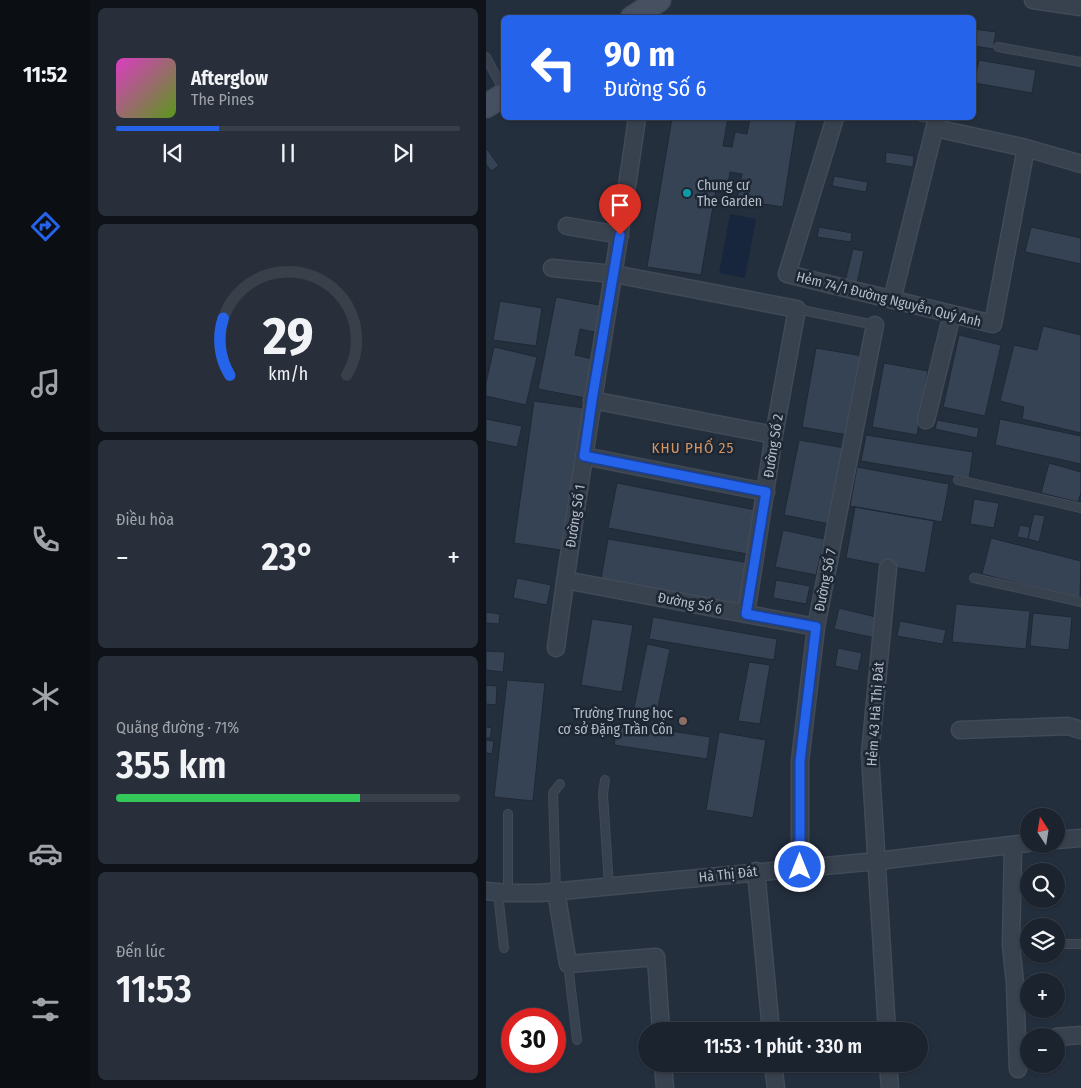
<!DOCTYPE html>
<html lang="vi">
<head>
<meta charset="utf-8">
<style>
  body { margin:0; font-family:"Fira Sans Condensed",sans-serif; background:#282f3a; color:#f1f3f6; height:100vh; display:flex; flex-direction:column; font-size:19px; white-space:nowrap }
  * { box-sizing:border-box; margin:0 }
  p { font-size:16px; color:#a0a4aa }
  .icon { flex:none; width:28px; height:28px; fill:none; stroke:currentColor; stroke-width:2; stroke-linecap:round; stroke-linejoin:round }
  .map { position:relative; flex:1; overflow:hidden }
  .side { display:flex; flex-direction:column; gap:8px; padding:8px; background:#0f1319; width:396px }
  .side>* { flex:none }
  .top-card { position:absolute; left:15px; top:15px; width:475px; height:105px; border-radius:8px; box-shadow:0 1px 4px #0004,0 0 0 1px #39404a; background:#2563eb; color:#fff; overflow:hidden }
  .needle { width:32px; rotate:348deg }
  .fabs { position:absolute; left:534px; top:808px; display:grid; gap:10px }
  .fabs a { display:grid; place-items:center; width:45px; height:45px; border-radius:50%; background:#1b232e; box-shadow:0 1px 4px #0004,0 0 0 1px #39404a; font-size:25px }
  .speed { position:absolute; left:15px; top:1008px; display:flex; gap:10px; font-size:25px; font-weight:700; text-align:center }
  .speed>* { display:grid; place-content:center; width:65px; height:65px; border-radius:50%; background:#1b232e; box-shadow:0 1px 4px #0004,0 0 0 1px #39404a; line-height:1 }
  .speed .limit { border:8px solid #d22; background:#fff; color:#111 }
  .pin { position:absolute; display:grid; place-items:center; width:42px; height:42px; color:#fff; margin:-51px -21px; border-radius:50% 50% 50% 0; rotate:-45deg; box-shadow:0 0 5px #0007 }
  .pin .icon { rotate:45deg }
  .me { position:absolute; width:55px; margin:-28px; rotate:0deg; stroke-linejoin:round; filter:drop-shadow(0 0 4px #0008) }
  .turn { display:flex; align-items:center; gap:18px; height:105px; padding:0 20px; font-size:22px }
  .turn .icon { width:65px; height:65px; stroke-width:2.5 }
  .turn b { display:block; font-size:35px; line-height:42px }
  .big { font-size:38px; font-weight:600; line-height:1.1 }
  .side .card { flex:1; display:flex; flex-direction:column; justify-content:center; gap:8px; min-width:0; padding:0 18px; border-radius:8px; background:#282f3a }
  .side .dial { align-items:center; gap:0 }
  .dial svg { height:130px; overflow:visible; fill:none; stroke:#39404a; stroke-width:7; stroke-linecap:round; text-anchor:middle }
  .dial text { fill:#f1f3f6; stroke:none }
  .song { display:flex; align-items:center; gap:15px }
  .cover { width:60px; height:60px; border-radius:8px; background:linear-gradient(135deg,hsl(310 70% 55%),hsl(90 70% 35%)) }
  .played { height:5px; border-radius:2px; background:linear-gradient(90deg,#2563eb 30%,#39404a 30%) }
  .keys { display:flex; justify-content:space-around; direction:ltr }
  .heat { display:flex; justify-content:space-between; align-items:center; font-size:28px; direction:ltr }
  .charge { height:8px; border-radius:4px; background:linear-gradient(90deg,#34c759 71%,#39404a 0) }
  .trip { position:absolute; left:152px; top:1022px; width:290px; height:50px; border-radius:25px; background:#1b232e; box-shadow:0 1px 4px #0004,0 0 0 1px #39404a; font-weight:600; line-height:50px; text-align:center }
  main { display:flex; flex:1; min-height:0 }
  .tab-bar { display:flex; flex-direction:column; width:90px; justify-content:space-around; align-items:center; background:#0b0e12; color:#a0a4aa }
  .tab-bar .icon { width:35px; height:35px }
  .tab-bar .current { color:#2563eb }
  .tab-bar b { font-size:22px; color:#f1f3f6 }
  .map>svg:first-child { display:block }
  .water { fill:#17263c }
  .building { fill:#364354; stroke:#1f2835 }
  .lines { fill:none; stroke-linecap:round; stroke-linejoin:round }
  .lane-casing { stroke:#414a57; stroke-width:10 }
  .street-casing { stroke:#414a57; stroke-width:19 }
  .secondary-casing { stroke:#414a57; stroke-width:25 }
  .lane { stroke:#38414e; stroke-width:8 }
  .street { stroke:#38414e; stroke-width:16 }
  .secondary { stroke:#465061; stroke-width:22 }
  .route-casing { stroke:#184099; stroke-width:12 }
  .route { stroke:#2563eb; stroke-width:9 }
  .culture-dot { fill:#0f9aa8; stroke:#1d2633; stroke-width:2 }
  .education-dot { fill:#8d6e63; stroke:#1d2633; stroke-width:2 }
  .labels { text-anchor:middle; stroke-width:5; stroke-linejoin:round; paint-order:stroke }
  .poi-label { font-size:14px; fill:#b4bcc9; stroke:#1d2633; text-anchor:start }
  .street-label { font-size:14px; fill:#b4bcc9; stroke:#1d2633 }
  .neighbourhood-label { font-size:15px; letter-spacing:1px; fill:#d59563; stroke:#1d2633 }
</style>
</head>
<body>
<main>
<nav class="tab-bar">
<b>11:52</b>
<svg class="icon current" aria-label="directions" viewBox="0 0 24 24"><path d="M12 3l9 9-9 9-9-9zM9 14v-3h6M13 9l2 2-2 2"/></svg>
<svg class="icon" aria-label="music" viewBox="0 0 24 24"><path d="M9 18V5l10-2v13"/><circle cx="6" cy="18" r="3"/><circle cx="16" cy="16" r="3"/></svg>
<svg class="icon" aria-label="phone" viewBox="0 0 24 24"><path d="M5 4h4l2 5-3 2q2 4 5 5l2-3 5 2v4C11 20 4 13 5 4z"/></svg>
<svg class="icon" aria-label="climate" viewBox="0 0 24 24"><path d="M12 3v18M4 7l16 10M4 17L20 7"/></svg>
<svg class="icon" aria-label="car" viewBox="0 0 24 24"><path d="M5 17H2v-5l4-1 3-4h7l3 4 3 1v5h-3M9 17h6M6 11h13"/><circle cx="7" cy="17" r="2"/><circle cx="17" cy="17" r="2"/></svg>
<svg class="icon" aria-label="filters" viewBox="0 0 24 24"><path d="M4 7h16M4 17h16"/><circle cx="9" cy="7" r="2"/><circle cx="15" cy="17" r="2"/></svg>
</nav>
<section class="side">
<div class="card">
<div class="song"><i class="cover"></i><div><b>Afterglow</b><p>The Pines</p></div></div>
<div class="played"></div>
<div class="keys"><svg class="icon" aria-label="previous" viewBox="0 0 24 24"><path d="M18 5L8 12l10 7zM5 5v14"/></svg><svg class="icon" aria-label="pause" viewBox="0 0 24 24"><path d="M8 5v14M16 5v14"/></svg><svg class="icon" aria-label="next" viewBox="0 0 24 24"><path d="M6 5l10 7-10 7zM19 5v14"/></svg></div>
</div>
<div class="card dial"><svg viewBox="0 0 100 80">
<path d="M14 69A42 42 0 1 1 86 69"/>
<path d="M14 69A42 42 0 0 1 10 34" stroke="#2563eb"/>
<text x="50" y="56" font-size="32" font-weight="700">29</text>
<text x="50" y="72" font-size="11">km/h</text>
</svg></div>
<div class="card"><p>Điều hòa</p>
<div class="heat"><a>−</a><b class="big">23°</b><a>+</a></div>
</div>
<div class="card"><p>Quãng đường · 71%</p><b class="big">355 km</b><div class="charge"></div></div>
<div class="card"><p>Đến lúc</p><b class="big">11:53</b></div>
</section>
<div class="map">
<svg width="595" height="1088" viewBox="0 0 595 1088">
  <rect width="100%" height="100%" fill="#242f3e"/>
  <path class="water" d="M244 214 270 219 259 278 233 273Z"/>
  <path class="building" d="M488 29 510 32 507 49 488 46Z
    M493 60 550 70 546 93 488 83Z
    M186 118H242L237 146 246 147 249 132 261 134 264 118H311L297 207 251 200 256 174 244 172 242 185 231 184 215 275 161 267Z
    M432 118H442L441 124 431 122Z
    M1 149 13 166 5 171 0 164V150Z
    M400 152 428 156 427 167 399 163Z
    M348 176 382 182 380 192 346 186Z
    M333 227 366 233 365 242 331 237Z
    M545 227 595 238V264L539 252Z
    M367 249 378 251 370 288 358 285Z
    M70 297 118 306 113 333 94 329 89 355 107 359 99 398 52 389Z
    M14 301 56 308 50 346 7 340Z
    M557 326 595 335V433L536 419 538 407 514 401 528 345 551 350Z
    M473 335 515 345 499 416 457 407Z
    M8 347 51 357 40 405 0 396V383Z
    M330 348 377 356 362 435 316 427Z
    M398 363 442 371 431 435 386 427Z
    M48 401 98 408 75 550 28 543Z
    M0 419 36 426 31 447 0 441Z
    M514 419 595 436V464L509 445Z
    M451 420 493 428 491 438 449 429Z
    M380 435 487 452 483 479 375 461Z
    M313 440 359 448 344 524 298 515Z
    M563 463 595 472V493L592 502 555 493Z
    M371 467 463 484 456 522 364 506Z
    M131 483 275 511 266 555 122 528Z
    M488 499 513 503 508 528 484 524Z
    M369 507 448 521 439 573 360 558Z
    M548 514 559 516 553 542 542 539Z
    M534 525 544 527 542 539 531 537Z
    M297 530 338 539 330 575 289 567Z
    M505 538 595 561 594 599 496 574Z
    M122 539 264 563 256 608 114 584Z
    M31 578 65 585 61 605 27 598Z
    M290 580 324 586 320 604 287 598Z
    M470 604 544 611 540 649 466 642Z
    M353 608 394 618 389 638 348 629Z
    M0 612 14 614 13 624 0 623Z
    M547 613 586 617 583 650 544 646Z
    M167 617 291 639 288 660 163 639Z
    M106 619 147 625 136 692 95 685Z
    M414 621 460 630 457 644 411 636Z
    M161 644 184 649 170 717 147 713Z
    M352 648 376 653 372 671 349 666Z
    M0 651 19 652 17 672 0 670Z
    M263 662 284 665 274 724 252 721Z
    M21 680 59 683 47 801 8 797Z
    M0 685 11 686 10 705 0 704Z
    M132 723 224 737 221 759 128 745Z
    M0 727 6 728 4 738H0Z
    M233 732 280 740 267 818 220 810Z
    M0 740 8 741 6 754 0 753Z"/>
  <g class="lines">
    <g class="lane-casing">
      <path id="lane" d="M512 47 595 62
        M0 57 18 91
        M311 309 389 325
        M472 480 595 508
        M488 578 595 602
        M119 780 117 794 123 886
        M22 814V893
        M70 891 67 793 74 784
        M12 893 18 948
        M570 944H595
        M525 945H542
        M82 964 91 1040"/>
    </g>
    <g class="street-casing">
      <path id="street" d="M547 0 595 7
        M349 118 301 274 507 324 540 148
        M449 128 540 148 595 164
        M81 226 134 235
        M66 268 128 274 311 309 288 435 260 614
        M406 300 451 118
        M106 400 288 435
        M440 420 466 314
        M98 456 280 492
        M79 580 330 627
        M70 648C93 471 126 295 151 118
        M474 730 582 726 595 730
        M570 840 595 838
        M527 845 525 945 529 983 532 1069
        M314 867V761L330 627 389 325
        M270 871 285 1031
        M0 891 22 893H54L391 861 542 843
        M70 891 82 964 170 957 175 1031
        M401 1031 384 754 402 568
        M570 1037 595 1035
        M177 1064 179 1088
        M287 1064 290 1088
        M402 1064 404 1088"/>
    </g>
    <g class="secondary-casing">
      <path id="secondary" d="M146 18 173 0
        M0 106 18 95"/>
    </g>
    <use href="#lane" class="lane"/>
    <use href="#street" class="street"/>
    <use href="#secondary" class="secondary"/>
  </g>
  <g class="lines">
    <g class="route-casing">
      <path id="route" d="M134 235 106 400 98 456 280 492 260 614 330 627 314 761V867"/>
    </g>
    <use href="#route" class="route"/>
  </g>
  <circle class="culture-dot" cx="201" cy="193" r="5"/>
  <circle class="education-dot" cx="197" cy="721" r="5"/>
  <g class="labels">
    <g class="poi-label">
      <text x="211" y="190">Chung cư<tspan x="211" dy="16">The Garden</tspan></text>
      <text x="187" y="718" text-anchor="end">Trường Trung học<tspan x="187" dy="16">cơ sở Đặng Trần Côn</tspan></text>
    </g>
    <g class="street-label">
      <text transform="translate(403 299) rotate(14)" y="5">Hẻm 74/1 Đường Nguyễn Quý Anh</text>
      <text transform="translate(287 446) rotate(-81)" y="5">Đường Số 2</text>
      <text transform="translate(89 516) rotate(-81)" y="5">Đường Số 1</text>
      <text transform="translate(339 580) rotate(-79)" y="5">Đường Số 7</text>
      <text transform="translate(204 603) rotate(11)" y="5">Đường Số 6</text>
      <text transform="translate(389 714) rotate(-86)" y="5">Hẻm 43 Hà Thị Đát</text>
      <text transform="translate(242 874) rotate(-6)" y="5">Hà Thị Đát</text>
    </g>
    <g class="neighbourhood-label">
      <text x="207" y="453">KHU PHỐ 25</text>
    </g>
  </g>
</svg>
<div class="fabs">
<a><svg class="needle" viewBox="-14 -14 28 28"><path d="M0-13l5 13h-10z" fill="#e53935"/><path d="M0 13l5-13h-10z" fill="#a0a4aa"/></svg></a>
<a><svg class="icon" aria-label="search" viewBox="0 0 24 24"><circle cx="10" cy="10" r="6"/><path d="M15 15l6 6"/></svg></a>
<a><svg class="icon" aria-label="layers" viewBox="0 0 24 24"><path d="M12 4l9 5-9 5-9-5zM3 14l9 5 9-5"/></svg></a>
<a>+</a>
<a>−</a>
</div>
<div class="speed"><div class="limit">30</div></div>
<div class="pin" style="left:134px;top:235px;background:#d93025"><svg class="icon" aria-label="arrive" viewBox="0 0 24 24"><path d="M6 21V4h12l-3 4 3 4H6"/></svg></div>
<svg class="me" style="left:314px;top:867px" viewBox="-20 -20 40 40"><circle r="17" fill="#2563eb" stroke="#fff" stroke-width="3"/><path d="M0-11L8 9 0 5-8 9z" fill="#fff"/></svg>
<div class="trip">11:53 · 1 phút · 330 m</div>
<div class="top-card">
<div class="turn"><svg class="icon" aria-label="left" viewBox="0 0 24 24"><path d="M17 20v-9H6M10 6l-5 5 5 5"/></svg><div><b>90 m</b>Đường Số 6</div></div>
</div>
</div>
</main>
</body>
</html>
